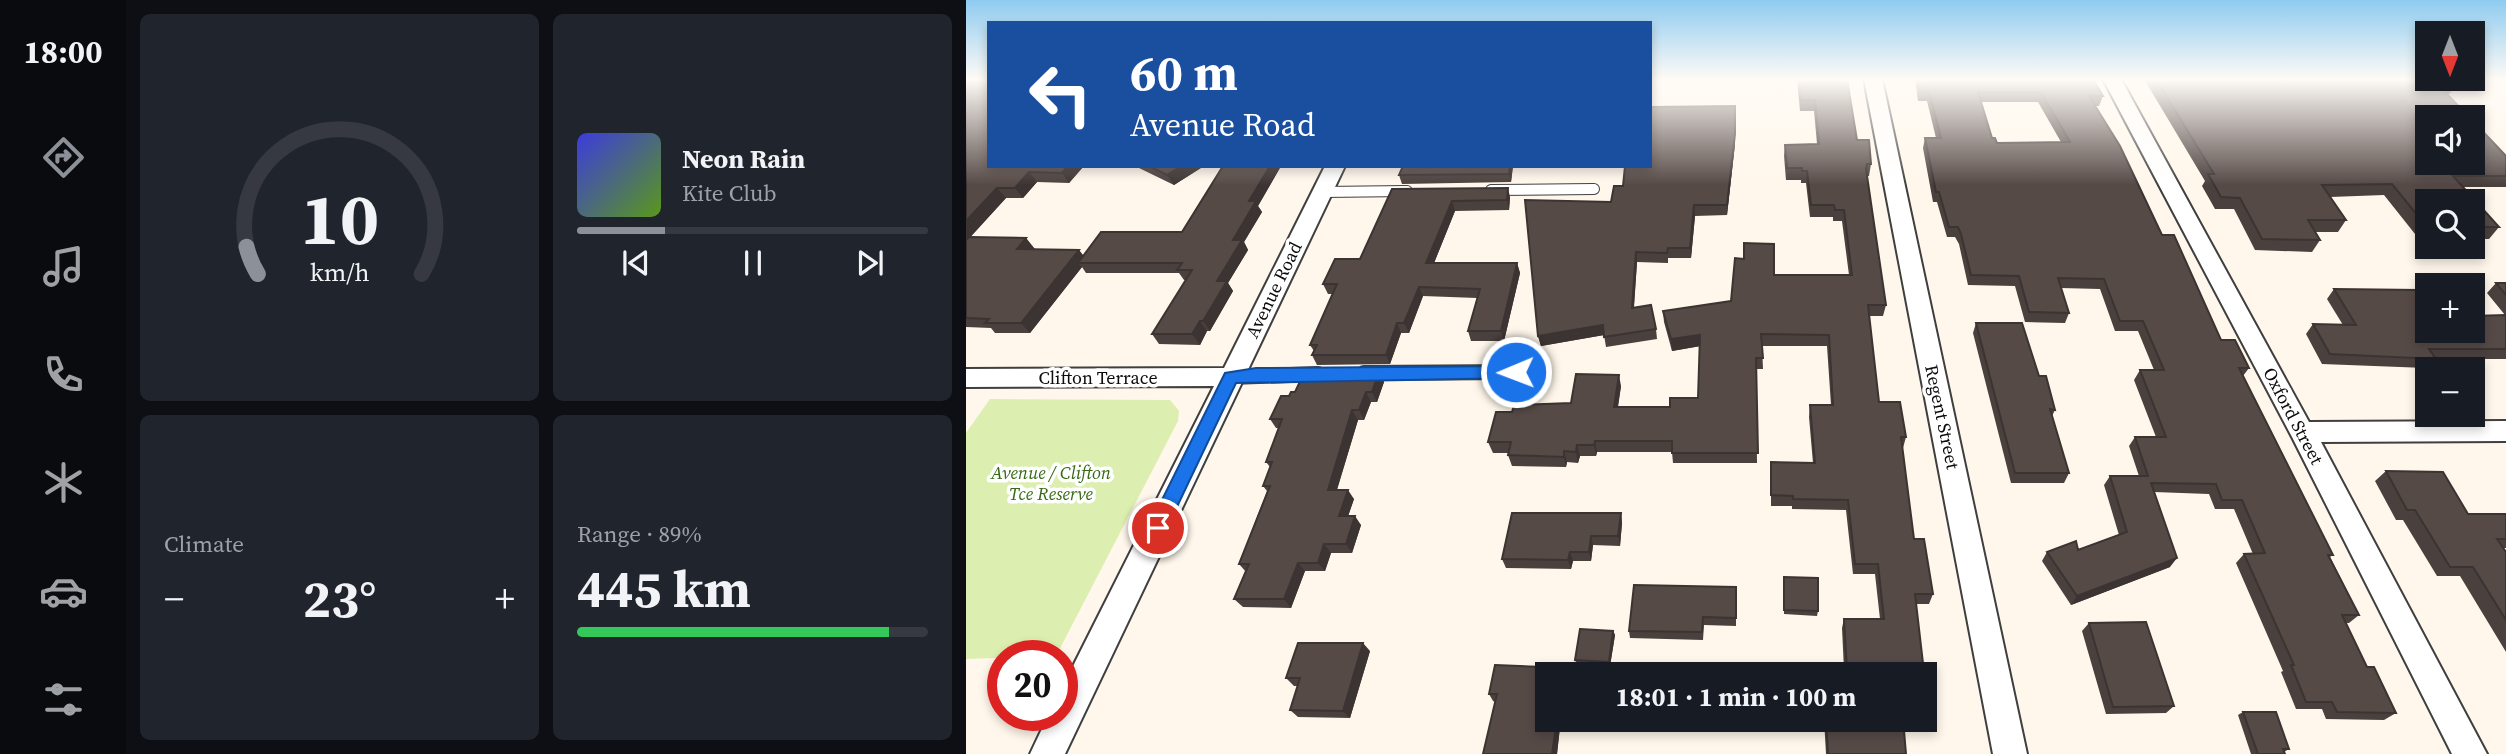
<!DOCTYPE html>
<html lang="en">
<head>
<meta charset="utf-8">
<style>
  body { margin:0; font-family:"Source Serif 4",serif; background:#20242c; color:#f1f3f6; height:100vh; display:flex; flex-direction:column; font-size:26px; white-space:nowrap }
  * { box-sizing:border-box; margin:0 }
  p { font-size:23px; color:#9ea1a6 }
  .icon { flex:none; width:38px; height:38px; fill:none; stroke:currentColor; stroke-width:2; stroke-linecap:round; stroke-linejoin:round }
  .map { position:relative; flex:1; overflow:hidden }
  .panel { display:flex; flex-direction:column; gap:14px; padding:14px; background:#0d0f14; width:840px }
  .panel>* { flex:none }
  .top-card { position:absolute; left:21px; top:21px; width:665px; height:147px; border-radius:0px; box-shadow:0 4px 10px #0003; background:#1a4fa0; color:#fff; overflow:hidden }
  .needle { width:46px; rotate:180deg }
  .tools { position:absolute; left:1449px; top:21px; display:grid; gap:14px }
  .tools a { display:grid; place-items:center; width:70px; height:70px; border-radius:0px; background:#171b24; box-shadow:0 4px 10px #0003; font-size:35px }
  .speed { position:absolute; left:21px; top:640px; display:flex; gap:14px; font-size:35px; font-weight:700; text-align:center }
  .speed>* { display:grid; place-content:center; width:91px; height:91px; border-radius:50%; background:#171b24; box-shadow:0 4px 10px #0003; line-height:1 }
  .speed .limit { border:10px solid #d22; background:#fff; color:#111 }
  .pin { position:absolute; display:grid; place-items:center; width:60px; height:60px; color:#fff; margin:-30px; border:4px solid #fff; border-radius:50%; box-shadow:0 2px 7px #0007 }
  .me { position:absolute; width:77px; margin:-38px; rotate:269deg; stroke-linejoin:round; filter:drop-shadow(0 0 5px #0008) }
  .turn { display:flex; align-items:center; gap:24px; height:147px; padding:0 28px; font-size:32px }
  .turn .icon { width:91px; height:91px; stroke-width:2.5 }
  .turn b { display:block; font-size:49px; line-height:60px }
  .big { font-size:52px; font-weight:700; line-height:1.1 }
  .panel .widget { flex:1; display:flex; flex-direction:column; justify-content:center; gap:10px; min-width:0; padding:0 24px; border-radius:10px; background:#20242c }
  .panel .dial { align-items:center; gap:0 }
  .dial svg { height:182px; overflow:visible; fill:none; stroke:#363941; stroke-width:7; stroke-linecap:round; text-anchor:middle }
  .dial text { fill:#f1f3f6; stroke:none }
  .song { display:flex; align-items:center; gap:21px }
  .cover { width:84px; height:84px; border-radius:10px; background:linear-gradient(135deg,hsl(240 70% 55%),hsl(90 70% 35%)) }
  .played { height:7px; border-radius:4px; background:linear-gradient(90deg,#8c9099 25%,#363941 25%) }
  .keys { display:flex; justify-content:space-around; direction:ltr }
  .heat { display:flex; justify-content:space-between; align-items:center; font-size:38px; direction:ltr }
  .charge { height:10px; border-radius:5px; background:linear-gradient(90deg,#34c759 89%,#363941 0) }
  .panel .tiles { flex:1; display:grid; gap:14px; grid-template-columns:repeat(2,1fr) }
  .trip { position:absolute; left:569px; top:662px; width:402px; height:70px; border-radius:0px; background:#171b24; box-shadow:0 4px 10px #0003; font-weight:700; line-height:70px; text-align:center }
  main { display:flex; flex:1; min-height:0 }
  .dock { display:flex; flex-direction:column; width:126px; justify-content:space-around; align-items:center; background:#090b0e; color:#9ea1a6 }
  .dock .icon { width:49px; height:49px }
  .dock .current { color:#8c9099 }
  .dock b { font-size:32px; color:#f1f3f6 }
  .map>svg:first-child { display:block }
  .green { fill:#dceeb0 }
  .lines { fill:none; stroke-linecap:round; stroke-linejoin:round }
  .service-far1-casing { stroke:#3f3f3f; stroke-width:12 }
  .service-casing { stroke:#3f3f3f; stroke-width:16 }
  .minor-casing { stroke:#3f3f3f; stroke-width:4 }
  .service-far1 { stroke:#fff; stroke-width:10 }
  .service { stroke:#fff; stroke-width:12 }
  .minor { fill:#fff; fill-rule:evenodd }
  .wall { fill:#4a403d; fill-rule:evenodd }
  .shaded-wall { fill:#3c3432 }
  .building { fill:#564a47; stroke:#3c3432; stroke-width:2; fill-rule:evenodd }
  .route { fill:#1a73e8; stroke:#114b97; stroke-width:2 }
  .labels { text-anchor:middle; stroke-width:7; stroke-linejoin:round; paint-order:stroke }
  .street-label { font-size:18px; fill:#0c0c0c; stroke:#fff }
  .park-label { font-size:18px; font-style:italic; fill:#376a16; stroke:#fff }
</style>
</head>
<body>
<main>
<nav class="dock">
<b>18:00</b>
<svg class="icon current" aria-label="directions" viewBox="0 0 24 24"><path d="M12 3l9 9-9 9-9-9zM9 14v-3h6M13 9l2 2-2 2"/></svg>
<svg class="icon" aria-label="music" viewBox="0 0 24 24"><path d="M9 18V5l10-2v13"/><circle cx="6" cy="18" r="3"/><circle cx="16" cy="16" r="3"/></svg>
<svg class="icon" aria-label="phone" viewBox="0 0 24 24"><path d="M5 4h4l2 5-3 2q2 4 5 5l2-3 5 2v4C11 20 4 13 5 4z"/></svg>
<svg class="icon" aria-label="climate" viewBox="0 0 24 24"><path d="M12 3v18M4 7l16 10M4 17L20 7"/></svg>
<svg class="icon" aria-label="car" viewBox="0 0 24 24"><path d="M5 17H2v-5l4-1 3-4h7l3 4 3 1v5h-3M9 17h6M6 11h13"/><circle cx="7" cy="17" r="2"/><circle cx="17" cy="17" r="2"/></svg>
<svg class="icon" aria-label="filters" viewBox="0 0 24 24"><path d="M4 7h16M4 17h16"/><circle cx="9" cy="7" r="2"/><circle cx="15" cy="17" r="2"/></svg>
</nav>
<section class="panel">
<div class="tiles">
<div class="widget dial"><svg viewBox="0 0 100 80">
<path d="M14 69A42 42 0 1 1 86 69"/>
<path d="M14 69A42 42 0 0 1 9 57" stroke="#8c9099"/>
<text x="50" y="56" font-size="32" font-weight="700">10</text>
<text x="50" y="72" font-size="11">km/h</text>
</svg></div>
<div class="widget">
<div class="song"><i class="cover"></i><div><b>Neon Rain</b><p>Kite Club</p></div></div>
<div class="played"></div>
<div class="keys"><svg class="icon" aria-label="previous" viewBox="0 0 24 24"><path d="M18 5L8 12l10 7zM5 5v14"/></svg><svg class="icon" aria-label="pause" viewBox="0 0 24 24"><path d="M8 5v14M16 5v14"/></svg><svg class="icon" aria-label="next" viewBox="0 0 24 24"><path d="M6 5l10 7-10 7zM19 5v14"/></svg></div>
</div>
<div class="widget"><p>Climate</p>
<div class="heat"><a>−</a><b class="big">23°</b><a>+</a></div>
</div>
<div class="widget"><p>Range · 89%</p><b class="big">445 km</b><div class="charge"></div></div>
</div>
</section>
<div class="map">
<svg width="1540" height="754" viewBox="0 0 1540 754">
  <rect width="100%" height="100%" fill="#fff7eb"/>
  <path class="green" d="M24 399 204 400 213 411 212 421 90 656 0 659V433Z"/>
  <g class="lines">
    <g class="service-far1-casing">
      <path id="service-far1" d="M525 190 628 189
        M357 192 441 191"/>
    </g>
    <g class="service-casing">
      <path id="service" d="M398 373 550 372
        M265 377 352 374"/>
    </g>
    <g class="minor-casing">
      <path id="minor" d="M898 79H916L1061 754H1027Z
        M1137 79H1155L1343 422 1540 421V441L1355 442 1521 754H1486L1326 437Z
        M359 166H379L99 754H64L82 716H96V688L248 386 0 387V369L258 368Z"/>
    </g>
    <use href="#service-far1" class="service-far1"/>
    <use href="#service" class="service"/>
    <use href="#minor" class="minor"/>
  </g>
  <path class="wall" d="M0 79 23 166H238L208 185 173 168 117 167 103 183 71 182 57 198H40L4 237 60 238 68 249 113 250 117 256 216 232 257 166H315L292 206 296 212 278 242 282 250 262 283 267 291 244 331H241L234 345 193 344 186 334 220 280H218L213 273H120L116 267 64 333H29L25 328 0 327Z
    M831 79H881L891 140 905 164 903 176H901L920 305 917 316H903L913 402 940 437 937 448H936L948 539 967 594 963 604H950L958 672 957 674H845V669L878 670 876 628 878 619H914L909 574H887L880 510 826 509V506H805V462L847 463 843 417 844 405H865L861 346H796L797 369H790L791 463H707L706 452H631L630 456H614L612 463 601 462 600 467 546 466 542 455V453H527L522 442 546 412 605 403 655 386 652 407H704L732 398 734 346 706 351 698 322 697 311 765 301 808 275H883L876 221H867V217H844L840 183H835V180H820L818 156 819 145 851 144 848 111H834Z
    M949 79H1127L1137 96 1133 106H1129L1196 235 1255 340 1283 368 1277 376 1367 555 1364 557 1393 615 1383 623H1379L1401 667 1430 713 1418 720 1360 719 1356 709H1330L1315 672 1317 671 1270 563 1278 554H1287L1268 509H1249L1243 494 1188 492 1204 567 1105 605 1076 561 1081 552 1112 550 1153 535 1138 485 1144 476H1173L1163 446 1169 437H1190L1168 380 1174 370H1188L1172 331H1149L1134 289 1095 288 1103 313 1099 323 1059 322 1049 286 1002 285 993 244 989 237H981L971 202H967L957 148 959 138H970L961 101H952ZM1015 102H1072L1095 142 1031 143 1026 138Z
    M1178 79H1483L1489 86 1482 95 1540 156V187H1497L1533 227 1523 239H1507V201H1461V239H1453L1418 195 1364 197 1380 220 1372 232H1349L1354 240 1346 252 1289 250 1268 209H1249L1236 186 1239 181Z
    M769 144 761 215 729 216 725 258H702V263L671 262 668 308 690 329 691 339 640 347 638 335 575 346 572 336 645 202Z
    M437 166H547L545 182 436 184 433 175Z
    M426 189 544 197 543 210 489 211 468 263H551L554 273 538 341H505L502 331 511 298 457 296 443 333H435L424 364 351 365 346 355 348 351 344 345 367 294H362L357 284 394 259Z
    M1530 283H1540V359H1469L1460 368 1356 364 1340 334 1347 324 1377 325 1361 299 1368 289 1461 331 1539 315 1521 293Z
    M1010 323 1073 376 1089 410 1086 416 1103 473 1098 483H1045L1007 333Z
    M413 372 418 382 411 402H405L398 420H392L371 490 388 499 382 516 395 525 386 553H365L359 571H339L325 608 277 607 268 599 280 572 273 564 301 491 297 486 304 467 300 462 313 428H310L304 419 323 396 329 392Z
    M1420 471 1502 514H1540V548H1537L1540 552V652L1494 576H1471L1437 520H1430L1409 481Z
    M655 513 656 523 654 546 627 545 625 561H607L605 569 540 568 536 559Z
    M818 581 852 611 851 616 818 614Z
    M770 587V626L738 625 737 640 664 638 663 631Z
    M1123 623 1208 706 1200 713 1140 714 1116 631Z
    M647 631 649 635 644 666 611 664 609 660Z
    M404 651 384 718 332 717 324 710 332 686H328L320 678Z
    M529 665 623 669 624 674H581V719H619L618 728 594 727 591 754H517L529 702 527 701 523 694Z
    M1277 712 1323 749 1318 752 1319 754H1285L1272 715Z
    M858 719H937L940 754H860Z"/>
  <path class="shaded-wall" d="M769 134V144L761 215V205Z
    M102 166 117 167 103 183 96 173Z
    M215 166H238L208 185 201 175Z
    M304 166H315L292 206 296 212 278 242 282 250 262 283 267 291 244 331 237 321 251 281 283 201Z
    M544 166H547L545 182 543 174Z
    M63 172 71 182 57 198 49 188Z
    M31 188 40 198 0 242V221Z
    M542 188 544 197 543 210 541 200Z
    M486 201 489 211 464 273 460 263Z
    M728 205 729 216 725 258 724 248Z
    M60 238 69 249 60 259 51 249Z
    M113 250 121 260 112 263 116 267 64 333 55 323Z
    M670 252 671 262 667 318 666 308Z
    M551 263 554 273 538 341 535 331Z
    M453 287 457 296 443 333 438 323Z
    M234 321 241 331 234 345 226 334Z
    M431 323 435 333 424 364 420 355Z
    M637 325 638 335 575 346 572 336Z
    M734 335 735 346 706 351 705 339Z
    M413 372 418 382 411 402 406 392Z
    M653 375 655 386 650 418 648 407Z
    M400 392 405 402 398 420 393 410Z
    M386 410 392 420 368 499 362 490Z
    M629 441 631 452 630 456 628 445Z
    M611 445 614 456 612 463 610 452Z
    M598 451 601 462 600 467 598 457Z
    M382 490 388 499 379 525 373 516Z
    M655 513 656 523 654 546 652 536Z
    M389 516 395 525 386 553 380 544Z
    M625 536 627 545 625 561 623 552Z
    M358 544 365 553 359 571 352 563Z
    M604 552 607 561 605 569 602 560Z
    M1211 558 1204 567 1105 605 1111 596Z
    M332 563 339 571 325 608 318 599Z
    M647 631 649 635 644 666 643 662Z
    M397 643 404 651 384 718 377 711Z
    M615 719H619L618 728 615 721Z
    M591 720 594 727 591 754H586Z"/>
  <path class="building" d="M0 79H23V166H102L96 173 63 172 49 188H31L0 221Z
    M833 79H881L891 140H903L905 164H901L900 169 920 305H902L913 402H934L940 437H935L948 539H958L967 594H949L958 672 932 671V674H845V669L881 670 878 619H918L912 564H889L882 500 827 499V496L805 495V462L849 463 844 405H867L863 335 795 334 797 358H790L792 453H706V441H629L628 445H611L610 452 598 451V457L542 455 545 442H522L530 412H546L548 405 605 403 610 374 653 375 648 407H704V398H732L734 335 705 339 697 311 765 301 769 258 778 259V243L808 244V275H886L878 210H869L868 205H845L841 171H836V168H821L819 145 853 144 849 100H834Z
    M952 79H1127L1137 96H1123L1154 146 1196 235H1208L1255 340H1269L1283 368H1273L1367 555H1362L1393 615H1376L1401 667H1408L1430 713 1371 712 1366 702H1340L1325 665H1328L1278 554 1299 553 1276 500H1256L1250 484 1185 483 1211 558 1111 596 1081 552 1110 541 1112 550 1161 532 1144 476H1182L1169 437H1200L1174 370H1198L1177 321H1154L1138 279 1092 278 1103 313 1063 312 1053 276 1005 275 995 234 992 227H983L973 192H970L959 138H975L963 91H954ZM1012 92H1075L1104 142 1031 143 1029 138H1026Z
    M1190 79H1483L1489 86H1477L1483 92H1479L1503 117H1461V163H1507V121L1540 156V176H1487L1533 227H1507V201H1461V227L1426 184 1356 185 1380 220H1342L1354 240 1296 239 1274 198 1255 197 1242 174H1248Z
    M769 106V134L761 205H728L724 248H702L701 253 670 252 666 308 685 305 690 329 638 337 637 325 572 336 559 200 645 202 648 186H657L659 166H684V107Z
    M183 166H215L201 175Z
    M257 166H304L283 201H290L267 240H276L251 281H261L237 321H234L226 334H186L226 270H211L216 263H112L135 232H216Z
    M437 166H544L543 174 433 175Z
    M542 188 541 200 486 201 460 263H551L535 331H502L514 289 453 287 438 323H431L420 355H346L351 345H344L371 284H357L369 259H394L426 189Z
    M3 237 60 238 51 249 113 250 55 323H19L23 319 0 318V240Z
    M1530 283H1540V295Z
    M1368 289 1453 290 1461 303V331H1507V316L1540 315V349H1463L1470 359 1364 354 1347 324 1390 325Z
    M1010 323H1056L1073 376H1080L1089 410 1084 409 1103 473H1049Z
    M413 372 406 392H400L393 410H386L362 490H382L373 516H389L380 544H358L352 563H332L318 599H268L283 564H273L304 486H297L306 462H300L316 419H304L315 396H323L325 392H329L338 373Z
    M1420 471 1477 472 1502 514H1540V539H1531L1540 552V620L1507 567H1484L1449 510H1441Z
    M546 513H655L652 536H625L623 552H604L602 560 536 559Z
    M818 577 852 578V611L818 610Z
    M668 585 770 587V618L737 617 736 632 663 631Z
    M1180 622 1208 706 1147 707 1123 623Z
    M614 629 647 631 643 662 609 660Z
    M332 643H397L377 711 324 710 334 678H320Z
    M529 665 623 669 622 674H581V719H615V721L591 720 586 754H517L531 694H523Z
    M1277 712H1310L1323 749H1317L1319 754H1292Z
    M860 719H937L940 754H862Z"/>
  <linearGradient id="sky" x2="0" y2="1"><stop stop-color="#8fcbf0"/><stop offset="0.43" stop-color="#fffbf6"/><stop offset="1" stop-color="#fffbf6" stop-opacity="0"/></linearGradient>
  <rect width="1540" height="185" fill="url(#sky)"/>
  <path class="route" d="M550 366 558 372 550 378 270 383 198 534 192 536 185 534 182 528 259 373 290 368Z"/>
  <g class="labels">
    <g class="street-label">
      <text transform="translate(308 290) rotate(-64)" y="6">Avenue Road</text>
      <text x="132" y="384">Clifton Terrace</text>
      <text transform="translate(1327 416) rotate(62)" y="6">Oxford Street</text>
      <text transform="translate(976 417) rotate(78)" y="6">Regent Street</text>
    </g>
    <g class="park-label">
      <text x="85" y="479">Avenue / Clifton<tspan x="85" dy="21">Tce Reserve</tspan></text>
    </g>
  </g>
</svg>
<div class="tools">
<a><svg class="needle" viewBox="-14 -14 28 28"><path d="M0-13l5 13h-10z" fill="#e53935"/><path d="M0 13l5-13h-10z" fill="#9ea1a6"/></svg></a>
<a><svg class="icon" aria-label="sound" viewBox="0 0 24 24"><path d="M4 9h4l5-4v14l-5-4H4zM17 9q2 3 0 6"/></svg></a>
<a><svg class="icon" aria-label="search" viewBox="0 0 24 24"><circle cx="10" cy="10" r="6"/><path d="M15 15l6 6"/></svg></a>
<a>+</a>
<a>−</a>
</div>
<div class="speed"><div class="limit">20</div></div>
<div class="pin" style="left:192px;top:528px;background:#d93025"><svg class="icon" aria-label="arrive" viewBox="0 0 24 24"><path d="M6 21V4h12l-3 4 3 4H6"/></svg></div>
<svg class="me" style="left:550px;top:372px" viewBox="-20 -20 40 40"><circle r="17" fill="#1a73e8" stroke="#fff" stroke-width="3"/><path d="M0-11L8 9 0 5-8 9z" fill="#fff"/></svg>
<div class="trip">18:01 · 1 min · 100 m</div>
<div class="top-card">
<div class="turn"><svg class="icon" aria-label="left" viewBox="0 0 24 24"><path d="M17 20v-9H6M10 6l-5 5 5 5"/></svg><div><b>60 m</b>Avenue Road</div></div>
</div>
</div>
</main>
</body>
</html>
